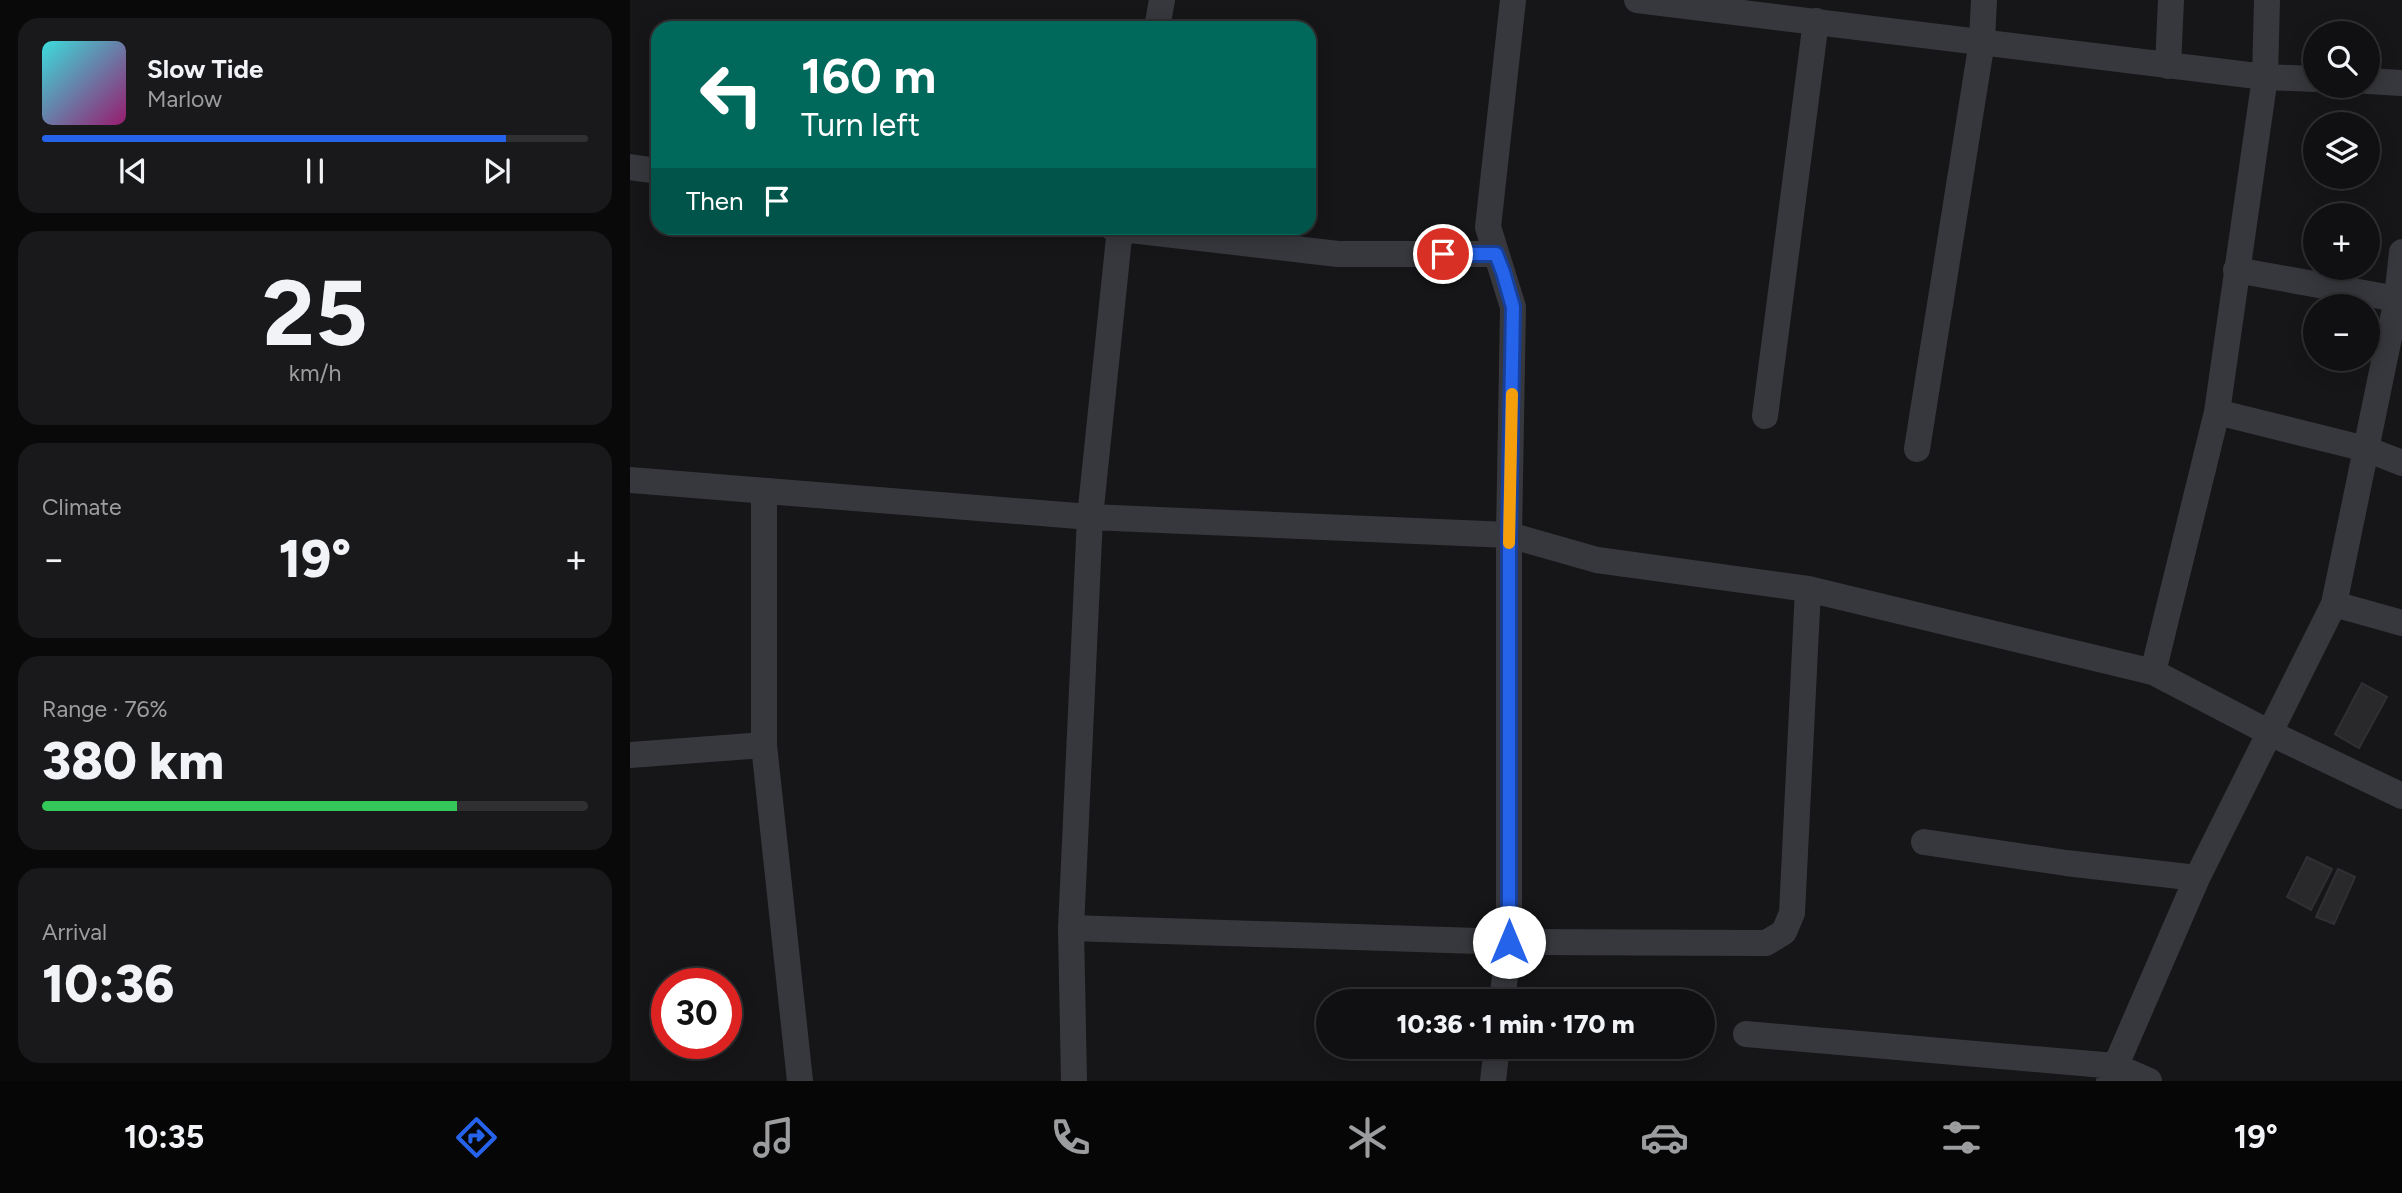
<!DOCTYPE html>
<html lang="en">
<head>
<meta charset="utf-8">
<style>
  body { margin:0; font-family:Figtree,sans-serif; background:#19191b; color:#f1f3f6; height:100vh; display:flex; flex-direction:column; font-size:26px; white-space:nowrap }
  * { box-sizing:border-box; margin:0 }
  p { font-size:23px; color:#9c9d9f }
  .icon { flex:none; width:38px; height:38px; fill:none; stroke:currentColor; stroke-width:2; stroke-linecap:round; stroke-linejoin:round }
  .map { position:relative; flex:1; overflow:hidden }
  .drawer { display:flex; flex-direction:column; gap:18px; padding:18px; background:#09090a; width:630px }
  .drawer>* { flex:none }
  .top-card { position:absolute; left:21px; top:21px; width:665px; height:214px; border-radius:21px; box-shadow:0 4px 18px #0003,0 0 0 2px #303032; background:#00695c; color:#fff; overflow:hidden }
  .buttons { position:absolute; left:1673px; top:21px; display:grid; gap:14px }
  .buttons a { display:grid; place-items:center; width:77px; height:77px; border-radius:50%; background:#101012; box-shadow:0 4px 18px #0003,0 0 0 2px #303032; font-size:35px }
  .speed { position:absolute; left:21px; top:968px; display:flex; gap:14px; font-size:35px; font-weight:700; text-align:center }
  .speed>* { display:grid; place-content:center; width:91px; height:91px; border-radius:50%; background:#101012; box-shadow:0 4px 18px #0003,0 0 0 2px #303032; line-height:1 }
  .speed .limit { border:10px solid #d22; background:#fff; color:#111 }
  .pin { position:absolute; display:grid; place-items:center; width:60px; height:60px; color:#fff; margin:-30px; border:4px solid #fff; border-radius:50%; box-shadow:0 2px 7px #0007 }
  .me { position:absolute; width:77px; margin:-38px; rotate:0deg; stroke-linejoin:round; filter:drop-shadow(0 0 5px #0008) }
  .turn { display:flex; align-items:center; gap:24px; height:147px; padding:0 35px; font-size:32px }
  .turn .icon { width:91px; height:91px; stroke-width:2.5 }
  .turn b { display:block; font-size:49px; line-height:60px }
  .then { display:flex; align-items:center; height:66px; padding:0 35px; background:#0003; gap:14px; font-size:26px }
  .big { font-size:52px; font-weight:800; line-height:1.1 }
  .drawer .tile { flex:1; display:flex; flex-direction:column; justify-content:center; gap:10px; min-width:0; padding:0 24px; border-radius:21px; background:#19191b }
  .drawer .dial { align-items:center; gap:0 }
  .dial b { font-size:91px; line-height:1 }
  .song { display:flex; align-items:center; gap:21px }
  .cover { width:84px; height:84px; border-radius:10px; background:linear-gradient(135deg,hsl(180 70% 55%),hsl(320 70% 35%)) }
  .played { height:7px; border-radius:4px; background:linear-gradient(90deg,#2563eb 85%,#303032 85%) }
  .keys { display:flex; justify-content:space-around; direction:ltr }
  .heat { display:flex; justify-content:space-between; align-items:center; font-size:38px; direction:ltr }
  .charge { height:10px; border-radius:5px; background:linear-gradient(90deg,#34c759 76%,#303032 0) }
  .trip { position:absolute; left:686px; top:989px; width:399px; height:70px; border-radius:35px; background:#101012; box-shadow:0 4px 18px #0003,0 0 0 2px #303032; font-weight:800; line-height:70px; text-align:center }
  .tabs { display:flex; height:112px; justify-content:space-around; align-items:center; background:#060607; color:#9c9d9f }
  .tabs .icon { width:49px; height:49px }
  .tabs .active { color:#2563eb }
  .tabs b { font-size:32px; color:#f1f3f6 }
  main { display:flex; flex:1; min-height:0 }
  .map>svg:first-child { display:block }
  .building { fill:#29292c; stroke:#303034; stroke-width:2 }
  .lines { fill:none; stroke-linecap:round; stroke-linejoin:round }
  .street { stroke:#37383d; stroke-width:26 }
  .route-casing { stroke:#184099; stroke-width:18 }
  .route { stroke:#2563eb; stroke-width:12 }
  .slow { stroke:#f59e0b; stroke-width:12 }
</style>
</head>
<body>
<main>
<section class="drawer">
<div class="tile">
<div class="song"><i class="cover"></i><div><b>Slow Tide</b><p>Marlow</p></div></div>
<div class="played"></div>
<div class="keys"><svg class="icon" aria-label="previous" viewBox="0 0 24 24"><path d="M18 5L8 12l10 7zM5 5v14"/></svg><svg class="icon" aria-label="pause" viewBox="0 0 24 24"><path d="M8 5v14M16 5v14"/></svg><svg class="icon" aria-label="next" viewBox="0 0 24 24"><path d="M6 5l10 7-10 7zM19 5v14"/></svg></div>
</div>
<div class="tile dial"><b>25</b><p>km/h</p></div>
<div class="tile"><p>Climate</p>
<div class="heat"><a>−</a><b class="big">19°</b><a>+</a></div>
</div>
<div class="tile"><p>Range · 76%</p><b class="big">380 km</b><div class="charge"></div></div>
<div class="tile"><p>Arrival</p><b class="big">10:36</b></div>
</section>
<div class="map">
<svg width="1772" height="1081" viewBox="0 0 1772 1081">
  <rect width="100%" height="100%" fill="#161618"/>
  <path class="building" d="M1732 683 1757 697 1729 748 1705 734Z
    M1677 857 1702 869 1681 910 1657 897Z
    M1708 869 1725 877 1704 924 1686 917Z"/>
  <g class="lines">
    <path class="street" d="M1007 0 1635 77 1685 79
      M527 28 532 0
      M1538 66 1541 0
      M1738 81 1772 83
      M0 167 28 171
      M483 228 708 254H866
      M1606 270 1772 300
      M1587 412 1736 449 1772 463
      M1135 416 1186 21
      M1287 449 1352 41 1354 0
      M0 480 460 517 879 535 967 560 1178 589 1523 672 1640 733 1772 796
      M134 491V745L170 1081
      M1704 604 1772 623
      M1523 672 1587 412 1635 77 1637 0
      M0 755 134 745
      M1294 842 1436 863 1567 878
      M441 928 879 942 1136 943 1154 932 1162 913 1178 589
      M872 1001 879 942V535L883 307 858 227 883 0
      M1116 1034 1485 1066 1519 1081
      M444 1081 441 928 460 517 490 228
      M863 1081 867 1046
      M1479 1081 1567 878 1704 604 1767 299 1772 252"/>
  </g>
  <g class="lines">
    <g class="route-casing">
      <path id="route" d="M813 254H866L873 272 883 307 879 535V942"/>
    </g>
    <use href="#route" class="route"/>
    <path class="slow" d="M879 543 882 394"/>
  </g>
</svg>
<div class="buttons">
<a><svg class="icon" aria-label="search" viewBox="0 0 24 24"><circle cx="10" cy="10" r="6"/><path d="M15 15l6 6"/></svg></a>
<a><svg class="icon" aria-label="layers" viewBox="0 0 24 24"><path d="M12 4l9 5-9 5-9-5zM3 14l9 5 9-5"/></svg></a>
<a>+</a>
<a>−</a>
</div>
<div class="speed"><div class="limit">30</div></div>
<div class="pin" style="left:813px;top:254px;background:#d93025"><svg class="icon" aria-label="arrive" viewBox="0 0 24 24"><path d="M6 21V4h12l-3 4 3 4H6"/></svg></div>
<svg class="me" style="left:879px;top:942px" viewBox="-20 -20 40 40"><circle r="19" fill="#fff"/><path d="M0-13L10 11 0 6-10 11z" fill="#2563eb"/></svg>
<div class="trip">10:36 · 1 min · 170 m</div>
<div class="top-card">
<div class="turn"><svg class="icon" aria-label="left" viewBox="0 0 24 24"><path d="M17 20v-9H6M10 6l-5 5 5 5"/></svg><div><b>160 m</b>Turn left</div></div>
<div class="then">Then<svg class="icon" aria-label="arrive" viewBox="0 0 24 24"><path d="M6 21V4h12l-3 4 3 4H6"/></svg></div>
</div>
</div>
</main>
<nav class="tabs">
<b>10:35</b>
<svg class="icon active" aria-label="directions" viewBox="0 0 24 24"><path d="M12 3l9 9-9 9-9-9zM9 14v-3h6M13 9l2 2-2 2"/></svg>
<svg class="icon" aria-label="music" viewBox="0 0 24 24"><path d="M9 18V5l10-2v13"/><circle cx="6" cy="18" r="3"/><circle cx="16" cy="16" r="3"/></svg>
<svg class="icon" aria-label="phone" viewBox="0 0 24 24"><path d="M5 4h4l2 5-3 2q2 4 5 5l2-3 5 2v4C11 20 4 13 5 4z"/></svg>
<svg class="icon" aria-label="climate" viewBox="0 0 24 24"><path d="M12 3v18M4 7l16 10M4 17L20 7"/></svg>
<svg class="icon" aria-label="car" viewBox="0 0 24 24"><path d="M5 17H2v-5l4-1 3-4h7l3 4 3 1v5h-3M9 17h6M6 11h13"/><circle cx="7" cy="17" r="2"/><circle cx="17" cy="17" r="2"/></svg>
<svg class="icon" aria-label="filters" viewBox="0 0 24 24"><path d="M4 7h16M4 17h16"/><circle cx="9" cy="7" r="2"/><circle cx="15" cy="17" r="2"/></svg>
<b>19°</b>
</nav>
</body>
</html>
